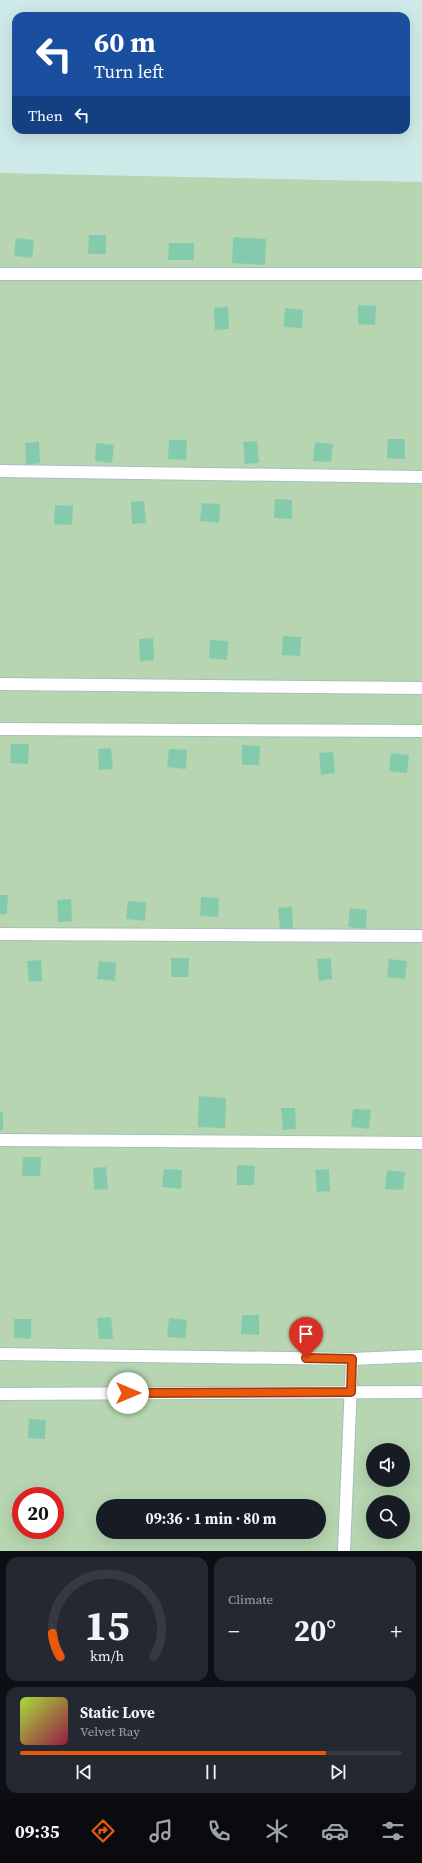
<!DOCTYPE html>
<html lang="en">
<head>
<meta charset="utf-8">
<style>
  body { margin:0; font-family:"Source Serif 4",serif; background:#242831; color:#f1f3f6; height:100vh; display:flex; flex-direction:column; font-size:15px; white-space:nowrap }
  * { box-sizing:border-box; margin:0 }
  p { font-size:13px; color:#9ea1a6 }
  .icon { flex:none; width:22px; height:22px; fill:none; stroke:currentColor; stroke-width:2; stroke-linecap:round; stroke-linejoin:round }
  .map { position:relative; height:1551px; overflow:hidden }
  .panel { display:flex; flex-direction:column; gap:6px; padding:6px; background:#0d0f14; flex:1 }
  .panel>* { flex:none }
  .guide { position:absolute; left:12px; top:12px; width:398px; height:122px; border-radius:12px; box-shadow:0 4px 16px #0002; background:#1a4fa0; color:#fff; overflow:hidden }
  .buttons { position:absolute; left:366px; top:1443px; display:grid; gap:8px }
  .buttons a { display:grid; place-items:center; width:44px; height:44px; border-radius:50%; background:#171b24; box-shadow:0 4px 16px #0002; font-size:20px }
  .speed { position:absolute; left:12px; top:1487px; display:flex; gap:8px; font-size:20px; font-weight:700; text-align:center }
  .speed>* { display:grid; place-content:center; width:52px; height:52px; border-radius:50%; background:#171b24; box-shadow:0 4px 16px #0002; line-height:1 }
  .speed .limit { border:6px solid #d22; background:#fff; color:#111 }
  .pin { position:absolute; display:grid; place-items:center; width:34px; height:34px; color:#fff; margin:-41px -17px; border-radius:50% 50% 50% 0; rotate:-45deg; box-shadow:0 0 4px #0007 }
  .pin .icon { rotate:45deg }
  .me { position:absolute; width:44px; margin:-22px; rotate:90deg; stroke-linejoin:round; filter:drop-shadow(0 0 3px #0008) }
  .turn { display:flex; align-items:center; gap:14px; height:84px; padding:0 16px; font-size:18px }
  .turn .icon { width:52px; height:52px; stroke-width:2.5 }
  .turn b { display:block; font-size:28px; line-height:34px }
  .then { display:flex; align-items:center; height:38px; padding:0 16px; background:#0003; gap:8px; font-size:15px }
  .big { font-size:30px; font-weight:700; line-height:1.1 }
  .panel .tile { flex:1; display:flex; flex-direction:column; justify-content:center; gap:6px; min-width:0; padding:0 14px; border-radius:12px; background:#242831 }
  .panel .dial { align-items:center; gap:0 }
  .dial svg { height:104px; overflow:visible; fill:none; stroke:#363941; stroke-width:7; stroke-linecap:round; text-anchor:middle }
  .dial text { fill:#f1f3f6; stroke:none }
  .song { display:flex; align-items:center; gap:12px }
  .cover { width:48px; height:48px; border-radius:6px; background:linear-gradient(135deg,hsl(80 70% 55%),hsl(340 70% 35%)) }
  .played { height:4px; border-radius:2px; background:linear-gradient(90deg,#ea580c 80%,#363941 80%) }
  .keys { display:flex; justify-content:space-around; direction:ltr }
  .heat { display:flex; justify-content:space-between; align-items:center; font-size:22px; direction:ltr }
  .panel .tiles { flex:1; display:grid; gap:6px; grid-template-columns:1fr 1fr }
  .tile:last-child { grid-column:span 2 }
  .trip { position:absolute; left:96px; top:1499px; width:230px; height:40px; border-radius:20px; background:#171b24; box-shadow:0 4px 16px #0002; font-weight:700; line-height:40px; text-align:center }
  .tab-bar { display:flex; height:64px; justify-content:space-around; align-items:center; background:#090b0e; color:#9ea1a6 }
  .tab-bar .icon { width:28px; height:28px }
  .tab-bar .on { color:#ea580c }
  .tab-bar b { font-size:18px; color:#f1f3f6 }
  .map>svg:first-child { display:block }
  .green { fill:#b6d5b0; fill-rule:evenodd }
  .building { fill:#84cbad }
  .lines { fill:none; stroke-linecap:round; stroke-linejoin:round }
  .lane-casing { stroke:#a4c0be; stroke-width:14 }
  .lane { stroke:#fff; stroke-width:12 }
  .route-casing { stroke:#983908; stroke-width:10 }
  .route { stroke:#ea580c; stroke-width:7 }
</style>
</head>
<body>
<div class="map">
<svg width="422" height="1551" viewBox="0 0 422 1551">
  <rect width="100%" height="100%" fill="#ceeae8"/>
  <path class="green" d="M0 173 422 182V1551H0ZM373 1450H403V1480H373ZM21 1496H55V1530H21ZM373 1502H403V1532H373ZM103 1506H319V1532H103Z"/>
  <path class="building" d="M89 235H106V254H88Z
    M233 237 266 239 265 265 232 263Z
    M16 238 34 240 32 258 14 256Z
    M169 243H194V260H168Z
    M358 305 376 306 375 325 358 324Z
    M228 307 229 329 215 330 214 308Z
    M285 308 303 310 302 328 284 327Z
    M388 439H405V459L387 458Z
    M169 440H187L186 460 168 459Z
    M257 441 259 463 245 464 243 442Z
    M39 442 40 463 26 465 25 443Z
    M315 442 333 444 331 462 313 461Z
    M96 443 114 445 112 463 95 461Z
    M275 499 292 500V519L274 518Z
    M144 501 146 523 132 524 131 502Z
    M202 503 220 504 219 523 200 521Z
    M55 505 73 506 72 525 54 524Z
    M283 636 301 637 300 656 282 655Z
    M153 638 154 660 140 661 139 639Z
    M210 640 228 641 227 660 209 658Z
    M11 744H29L28 764 10 763Z
    M242 745 260 746 259 765H242Z
    M111 748 113 769 99 770 98 749Z
    M169 749 187 750 186 769 167 767Z
    M333 752 335 773 321 775 319 753Z
    M391 753 409 755 407 773 389 771Z
    M0 895H8L7 914H0Z
    M201 897 219 898 218 917 200 916Z
    M71 899 72 921 58 922 57 900Z
    M128 901 146 902 145 921 126 919Z
    M292 907 293 929 280 930 278 908Z
    M350 908 367 910 366 929 348 927Z
    M171 958H189L188 977H171Z
    M331 958 332 979 319 981 317 959Z
    M389 959 407 961 405 979 387 977Z
    M41 960 42 981 29 982 27 961Z
    M99 961 116 963 115 981 97 979Z
    M199 1096 226 1098 225 1128 198 1127Z
    M281 1108H295L296 1129 283 1130Z
    M353 1109 371 1110 369 1129 351 1127Z
    M0 1112 3 1113V1130H0Z
    M23 1157H41L40 1176H22Z
    M237 1165 255 1166 254 1185H237Z
    M106 1167 108 1189 94 1190 93 1168Z
    M164 1169 182 1170 181 1189 162 1187Z
    M329 1169 330 1191 317 1192 315 1170Z
    M387 1170 405 1172 403 1190 385 1189Z
    M242 1315H259V1335L241 1334Z
    M111 1317 113 1339H99L97 1318Z
    M169 1318 187 1320 185 1338 167 1337Z
    M14 1319H31V1339L14 1338Z
    M29 1419 46 1420 45 1439 28 1438Z"/>
  <g class="lines">
    <g class="lane-casing">
      <path id="lane" d="M0 274H422
        M0 471 422 477
        M0 684 422 688
        M0 729 422 731
        M0 934 422 936
        M0 1140 422 1143
        M0 1354 352 1359 422 1356
        M0 1394 422 1392
        M344 1551 352 1359"/>
    </g>
    <use href="#lane" class="lane"/>
  </g>
  <g class="lines">
    <g class="route-casing">
      <path id="route" d="M128 1393 351 1392 352 1359 306 1358"/>
    </g>
    <use href="#route" class="route"/>
  </g>
</svg>
<div class="buttons">
<a><svg class="icon" aria-label="sound" viewBox="0 0 24 24"><path d="M4 9h4l5-4v14l-5-4H4zM17 9q2 3 0 6"/></svg></a>
<a><svg class="icon" aria-label="search" viewBox="0 0 24 24"><circle cx="10" cy="10" r="6"/><path d="M15 15l6 6"/></svg></a>
</div>
<div class="speed"><div class="limit">20</div></div>
<div class="pin" style="left:306px;top:1358px;background:#d93025"><svg class="icon" aria-label="arrive" viewBox="0 0 24 24"><path d="M6 21V4h12l-3 4 3 4H6"/></svg></div>
<svg class="me" style="left:128px;top:1393px" viewBox="-20 -20 40 40"><circle r="19" fill="#fff"/><path d="M0-13L10 11 0 6-10 11z" fill="#ea580c"/></svg>
<div class="trip">09:36 · 1 min · 80 m</div>
<div class="guide">
<div class="turn"><svg class="icon" aria-label="left" viewBox="0 0 24 24"><path d="M17 20v-9H6M10 6l-5 5 5 5"/></svg><div><b>60 m</b>Turn left</div></div>
<div class="then">Then<svg class="icon" aria-label="left" viewBox="0 0 24 24"><path d="M17 20v-9H6M10 6l-5 5 5 5"/></svg></div>
</div>
</div>
<section class="panel">
<div class="tiles">
<div class="tile dial"><svg viewBox="0 0 100 80">
<path d="M14 69A42 42 0 1 1 86 69"/>
<path d="M14 69A42 42 0 0 1 8 51" stroke="#ea580c"/>
<text x="50" y="56" font-size="32" font-weight="700">15</text>
<text x="50" y="72" font-size="11">km/h</text>
</svg></div>
<div class="tile"><p>Climate</p>
<div class="heat"><a>−</a><b class="big">20°</b><a>+</a></div>
</div>
<div class="tile">
<div class="song"><i class="cover"></i><div><b>Static Love</b><p>Velvet Ray</p></div></div>
<div class="played"></div>
<div class="keys"><svg class="icon" aria-label="previous" viewBox="0 0 24 24"><path d="M18 5L8 12l10 7zM5 5v14"/></svg><svg class="icon" aria-label="pause" viewBox="0 0 24 24"><path d="M8 5v14M16 5v14"/></svg><svg class="icon" aria-label="next" viewBox="0 0 24 24"><path d="M6 5l10 7-10 7zM19 5v14"/></svg></div>
</div>
</div>
</section>
<nav class="tab-bar">
<b>09:35</b>
<svg class="icon on" aria-label="directions" viewBox="0 0 24 24"><path d="M12 3l9 9-9 9-9-9zM9 14v-3h6M13 9l2 2-2 2"/></svg>
<svg class="icon" aria-label="music" viewBox="0 0 24 24"><path d="M9 18V5l10-2v13"/><circle cx="6" cy="18" r="3"/><circle cx="16" cy="16" r="3"/></svg>
<svg class="icon" aria-label="phone" viewBox="0 0 24 24"><path d="M5 4h4l2 5-3 2q2 4 5 5l2-3 5 2v4C11 20 4 13 5 4z"/></svg>
<svg class="icon" aria-label="climate" viewBox="0 0 24 24"><path d="M12 3v18M4 7l16 10M4 17L20 7"/></svg>
<svg class="icon" aria-label="car" viewBox="0 0 24 24"><path d="M5 17H2v-5l4-1 3-4h7l3 4 3 1v5h-3M9 17h6M6 11h13"/><circle cx="7" cy="17" r="2"/><circle cx="17" cy="17" r="2"/></svg>
<svg class="icon" aria-label="filters" viewBox="0 0 24 24"><path d="M4 7h16M4 17h16"/><circle cx="9" cy="7" r="2"/><circle cx="15" cy="17" r="2"/></svg>
</nav>
</body>
</html>
